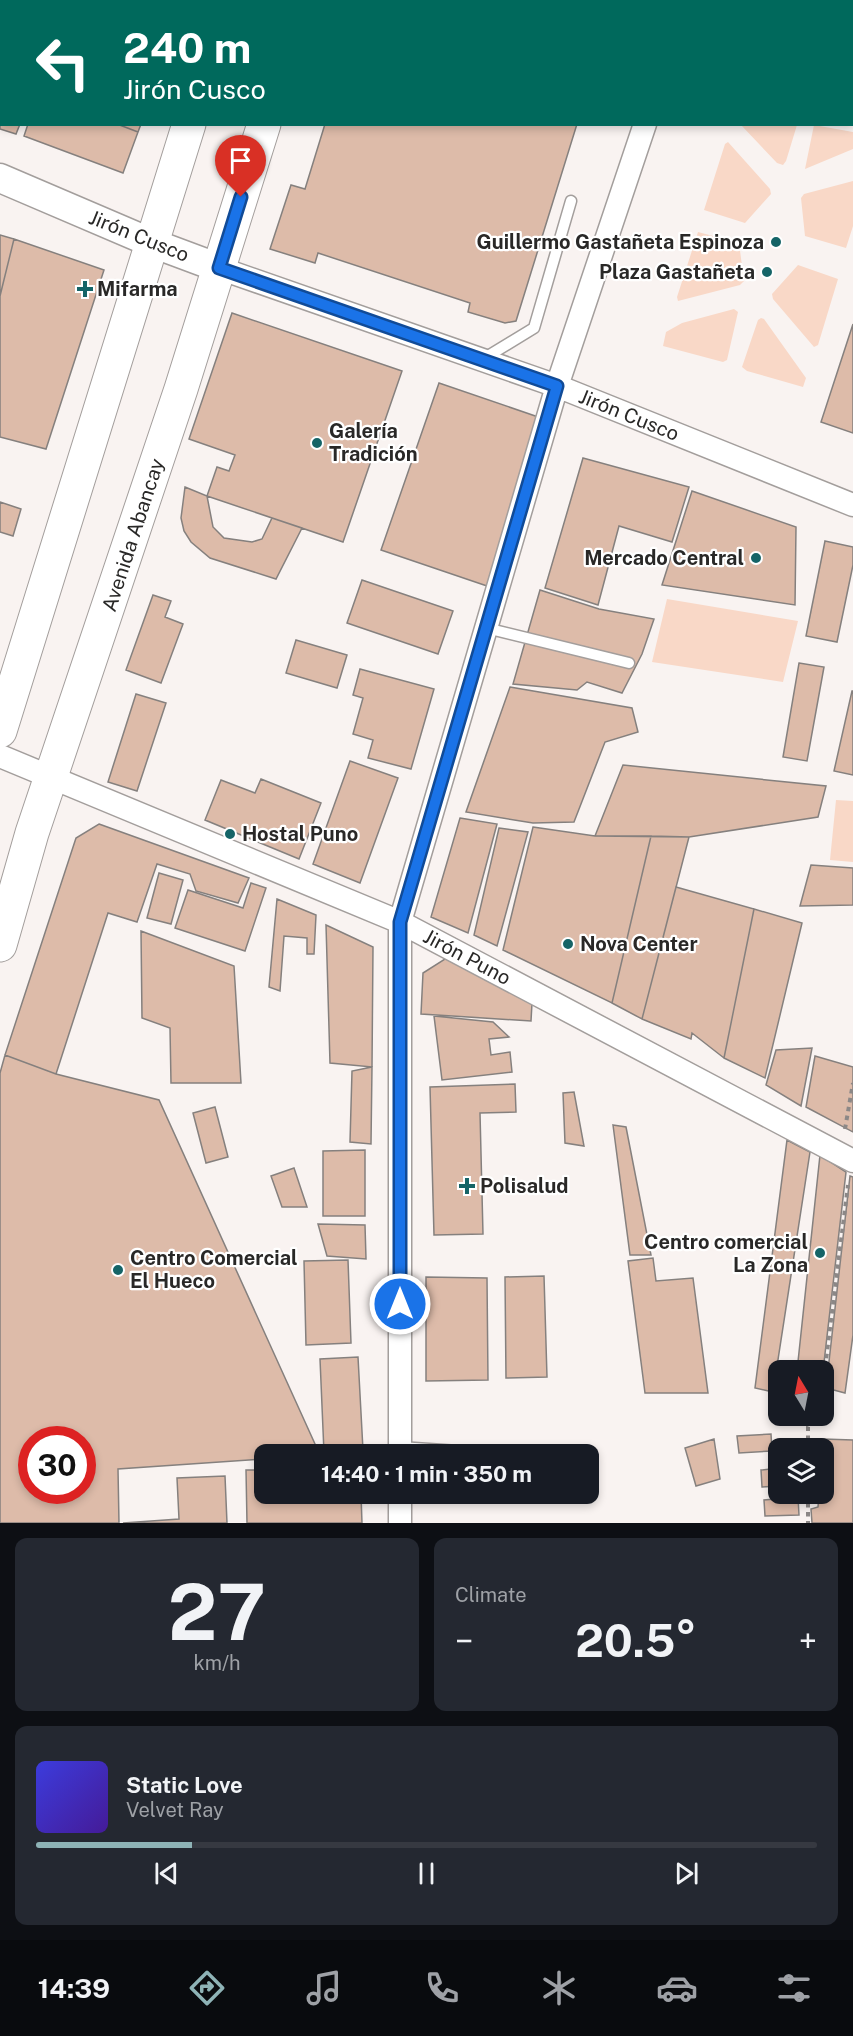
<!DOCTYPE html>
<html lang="en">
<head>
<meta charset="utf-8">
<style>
  body { margin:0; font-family:"Public Sans",sans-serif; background:#242831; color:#f1f3f6; height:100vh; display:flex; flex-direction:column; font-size:22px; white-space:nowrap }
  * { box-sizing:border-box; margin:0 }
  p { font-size:20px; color:#9ea1a6 }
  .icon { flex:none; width:33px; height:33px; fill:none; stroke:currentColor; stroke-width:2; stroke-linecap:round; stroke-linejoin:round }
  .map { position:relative; height:1523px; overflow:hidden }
  .panel { display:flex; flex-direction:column; gap:15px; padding:15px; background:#0d0f14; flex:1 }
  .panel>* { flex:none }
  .top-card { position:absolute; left:0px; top:0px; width:854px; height:126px; box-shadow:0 3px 9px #0003; background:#00695c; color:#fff; overflow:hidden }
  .needle { width:39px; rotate:350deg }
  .controls { position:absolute; left:768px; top:1360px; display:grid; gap:12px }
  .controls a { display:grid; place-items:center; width:66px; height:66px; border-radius:12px; background:#171b24; box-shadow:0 3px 9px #0003; font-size:30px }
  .speed { position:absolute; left:18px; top:1426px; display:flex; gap:12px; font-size:30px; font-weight:700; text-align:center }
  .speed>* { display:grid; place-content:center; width:78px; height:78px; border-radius:50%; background:#171b24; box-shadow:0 3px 9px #0003; line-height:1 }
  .speed .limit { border:9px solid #d22; background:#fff; color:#111 }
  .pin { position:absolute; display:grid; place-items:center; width:51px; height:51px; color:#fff; margin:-62px -26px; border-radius:50% 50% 50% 0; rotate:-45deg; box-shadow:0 0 6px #0007 }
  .pin .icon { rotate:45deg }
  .me { position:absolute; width:66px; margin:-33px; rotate:0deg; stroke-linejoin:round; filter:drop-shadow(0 0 4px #0008) }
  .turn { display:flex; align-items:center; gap:21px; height:126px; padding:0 24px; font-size:27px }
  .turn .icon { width:78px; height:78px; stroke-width:2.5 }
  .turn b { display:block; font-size:42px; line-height:51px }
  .big { font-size:45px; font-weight:700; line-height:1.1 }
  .panel .card { flex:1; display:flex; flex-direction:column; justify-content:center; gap:9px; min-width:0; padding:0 21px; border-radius:12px; background:#242831 }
  .panel .dial { align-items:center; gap:0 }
  .dial b { font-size:78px; line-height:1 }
  .song { display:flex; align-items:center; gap:18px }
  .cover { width:72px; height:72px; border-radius:9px; background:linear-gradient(135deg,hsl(240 70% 55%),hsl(260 70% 35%)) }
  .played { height:6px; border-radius:3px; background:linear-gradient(90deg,#8eb3b6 20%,#363941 20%) }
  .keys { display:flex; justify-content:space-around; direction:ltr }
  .heat { display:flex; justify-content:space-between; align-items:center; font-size:33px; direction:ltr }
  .panel .tiles { flex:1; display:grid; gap:15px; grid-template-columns:1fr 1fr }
  .card:last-child { grid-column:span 2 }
  .trip { position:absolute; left:254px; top:1444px; width:345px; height:60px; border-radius:12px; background:#171b24; box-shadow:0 3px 9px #0003; font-weight:700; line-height:60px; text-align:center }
  .dock { display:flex; height:96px; justify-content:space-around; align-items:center; background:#090b0e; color:#9ea1a6 }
  .dock .icon { width:42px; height:42px }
  .dock .active { color:#8eb3b6 }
  .dock b { font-size:27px; color:#f1f3f6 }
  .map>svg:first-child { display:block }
  .green { fill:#f9d8c7 }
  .building { fill:#ddbba9; stroke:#85807e; stroke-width:1.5; fill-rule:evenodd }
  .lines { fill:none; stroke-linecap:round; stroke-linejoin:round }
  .service-casing { stroke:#a39e9c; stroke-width:13 }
  .minor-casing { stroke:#a39e9c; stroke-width:25 }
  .tertiary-casing { stroke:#a39e9c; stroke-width:31 }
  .primary-casing { stroke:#a39e9c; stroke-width:35 }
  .path { stroke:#8c8887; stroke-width:4; stroke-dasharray:4.5 4.5; stroke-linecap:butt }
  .service { stroke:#fff; stroke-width:10 }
  .minor { stroke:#fff; stroke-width:22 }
  .tertiary { stroke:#fff; stroke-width:28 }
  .primary { stroke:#fff; stroke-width:33 }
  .route-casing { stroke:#114b97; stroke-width:15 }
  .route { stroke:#1a73e8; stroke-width:10 }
  .poi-dot { fill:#156467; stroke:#fff; stroke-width:2 }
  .labels { text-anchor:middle; stroke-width:4.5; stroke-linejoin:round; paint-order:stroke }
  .street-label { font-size:20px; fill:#292827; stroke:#fff }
  .poi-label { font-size:20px; font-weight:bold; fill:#292827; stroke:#fff; text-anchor:start }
</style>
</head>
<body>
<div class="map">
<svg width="853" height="1523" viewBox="0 0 853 1523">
  <rect width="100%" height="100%" fill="#f9f3f1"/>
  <path class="green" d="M741 125H797L786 161 783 165 777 163Z
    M814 125 853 132V149L805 169Z
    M728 142 770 189 771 194 745 223 704 210 725 144Z
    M853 181V226L846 248 805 236 801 198 804 194Z
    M698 232 739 243 744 281 740 285 678 301 677 297Z
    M798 265 838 279 818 345 814 347 773 299 772 294Z
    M734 309 738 312 727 360 723 362 663 346 666 332 682 323Z
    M761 318 764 319 806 378 803 387 747 371 742 367 758 320Z
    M667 599 798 621 783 682 652 662Z
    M836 800 853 801V862L830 860Z"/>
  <path class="building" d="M0 0H69L2 2V62Z
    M352 0H616L351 2Z
    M0 99 2 124H20L16 134 0 129Z
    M28 124H117L138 132 123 173 24 136Z
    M117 124H141L138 132Z
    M325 124H577L516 321 505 323 468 312 470 303 318 253 315 263 270 249 291 185 305 189Z
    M0 235 14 239 0 296Z
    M14 239 104 270 46 449 0 437V296Z
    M232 313 402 371 343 542 207 496 217 467 229 471 235 455 189 439Z
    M853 324V433L821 422Z
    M439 383 547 420 490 587 381 550Z
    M583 458 689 487 672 542 619 526 598 605 545 588Z
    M185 487 207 496 213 527 224 538 252 542 262 539 272 518 302 528 276 579 210 558 191 542 184 531 181 518Z
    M692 491 796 527 795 605 662 585Z
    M0 502 21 509 13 536 0 532Z
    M825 541 853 547V565L837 642 806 636Z
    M362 580 453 611 438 654 347 623Z
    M540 590 599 609 654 619 642 654 622 693 587 682 577 690 513 684Z
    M153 595 171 601 165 617 183 624 161 683 126 670Z
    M296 640 347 655 337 688 286 673Z
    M799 663 824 667 807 761 783 757Z
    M360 669 434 689 411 769 368 758 373 740 353 734 363 698 353 695Z
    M510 687 632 708 638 732 605 742 574 822 533 823 466 812Z
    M852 691H853V775L834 771Z
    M136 694 166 703 137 791 108 782Z
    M350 761 398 778 360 883 313 864Z
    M623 765 826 786 818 817 689 837 595 836Z
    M261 779 321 803 299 859 205 820 221 780 255 793Z
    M460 818 497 824 468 933 431 917Z
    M99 824 249 878 238 903 196 891 190 874 157 864 137 922 108 913 56 1074 5 1055 76 838Z
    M533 827 595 836H651L612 1003 503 950Z
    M499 828 528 832 497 946 474 935Z
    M651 836 689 837 642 1019 612 1003Z
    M811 865 853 868V905L800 906Z
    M159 873 183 880 171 924 147 918Z
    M251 883 266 888 245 951 175 928 188 890 243 908Z
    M676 887 754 909 724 1058 692 1033 691 1039 642 1019Z
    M277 899 316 915 314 954H307V938L284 936 280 991 269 987Z
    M754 909 802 923 765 1078 724 1058Z
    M326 925 373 947 372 1067 330 1063Z
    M141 931 234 966 241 1083H171L170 1028 142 1018Z
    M448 957 532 1003 531 1021 421 1014 423 973Z
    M434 1016 493 1022 509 1037 489 1039 491 1055 510 1052 512 1072 442 1080Z
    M812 1048 801 1106 766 1085 776 1050Z
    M5 1055 56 1074 159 1100 320 1455H264V1459L118 1469 119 1523H0V1073ZM32 1440H82V1491H32Z
    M815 1056 853 1067V1132L806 1107Z
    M372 1067 371 1144 350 1142 352 1071Z
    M515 1084 516 1112 480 1113 483 1234 434 1235 430 1087Z
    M574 1092 584 1146 565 1143 563 1093Z
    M215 1107 228 1157 206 1163 193 1113Z
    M613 1125 626 1127 651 1255H630Z
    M787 1140 810 1152 773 1392 755 1388Z
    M365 1150V1216H323V1151Z
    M820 1155 846 1172 823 1371H797Z
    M294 1168 307 1207H282L271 1176Z
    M850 1176 853 1177V1335L845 1393 826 1388Z
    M318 1224 365 1225 366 1259 327 1256Z
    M653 1258 656 1281 693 1278 708 1393H645L628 1261Z
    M348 1260 351 1343 306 1345 304 1261Z
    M544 1276 547 1377 506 1378 505 1277Z
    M426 1277 487 1278 488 1380 426 1381Z
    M358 1357 363 1450 324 1453 320 1359Z
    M771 1434 772 1451 739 1453 737 1436Z
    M714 1439 720 1479 696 1486 685 1448Z
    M823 1439 853 1440V1523H812L811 1509 818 1507 819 1494H824Z
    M778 1468V1486L762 1487 761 1470Z
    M246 1470H264V1494H361L362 1523H247Z
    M225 1476 227 1523H123L179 1519 177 1478Z
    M798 1497 799 1515 765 1516 764 1500Z"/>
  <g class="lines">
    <g class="service-casing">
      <path id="service" d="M637 0 642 2
        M483 359 534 328 571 201
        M486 628 629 663
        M400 1447 458 1451"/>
    </g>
    <g class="minor-casing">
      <path id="minor" d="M785 0 789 2
        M686 2V0
        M852 27H853
        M219 268 557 386 853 505
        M0 756 400 922 853 1161
        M400 1455V922L557 386 645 124
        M400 1523V1494"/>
    </g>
    <g class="tertiary-casing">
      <path id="tertiary" d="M0 178 152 243 219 268"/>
    </g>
    <g class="primary-casing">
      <path id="primary" d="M227 2 228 0
        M303 2 304 0
        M0 731 189 124
        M0 945 32 833 181 389 264 124"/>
    </g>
    <path class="path" d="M845 1129 853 1083
      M824 1376 848 1185
      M808 1449V1427L813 1416
      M808 1494V1523"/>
    <use href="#service" class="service"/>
    <use href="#minor" class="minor"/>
    <use href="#tertiary" class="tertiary"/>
    <use href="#primary" class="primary"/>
  </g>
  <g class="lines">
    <g class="route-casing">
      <path id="route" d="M241 197 219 268 557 386 400 922V1304"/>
    </g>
    <use href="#route" class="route"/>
  </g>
  <g class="poi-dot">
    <circle cx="776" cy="242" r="6"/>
    <circle cx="767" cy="272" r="6"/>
    <path d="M82 280h6v6h6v6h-6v6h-6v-6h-6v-6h6z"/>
    <circle cx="317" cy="443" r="6"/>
    <circle cx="756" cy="558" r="6"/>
    <circle cx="230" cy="834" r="6"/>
    <circle cx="568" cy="944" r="6"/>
    <path d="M464 1177h6v6h6v6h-6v6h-6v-6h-6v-6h6z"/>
    <circle cx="820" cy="1253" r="6"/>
    <circle cx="118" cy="1270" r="6"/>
  </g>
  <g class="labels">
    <g class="street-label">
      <text transform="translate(139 236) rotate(22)" y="7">Jirón Cusco</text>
      <text transform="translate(629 415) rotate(22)" y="7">Jirón Cusco</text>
      <text transform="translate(133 535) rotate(-72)" y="7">Avenida Abancay</text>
      <text transform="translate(467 957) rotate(28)" y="7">Jirón Puno</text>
    </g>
    <g class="poi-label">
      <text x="764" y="249" text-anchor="end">Guillermo Gastañeta Espinoza</text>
      <text x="755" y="279" text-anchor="end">Plaza Gastañeta</text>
      <text x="97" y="296">Mifarma</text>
      <text x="329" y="438">Galería<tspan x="329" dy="23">Tradición</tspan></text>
      <text x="744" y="565" text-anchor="end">Mercado Central</text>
      <text x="242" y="841">Hostal Puno</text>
      <text x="580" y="951">Nova Center</text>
      <text x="480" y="1193">Polisalud</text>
      <text x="808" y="1249" text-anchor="end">Centro comercial<tspan x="808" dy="23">La Zona</tspan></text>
      <text x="130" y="1265">Centro Comercial<tspan x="130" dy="23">El Hueco</tspan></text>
    </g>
  </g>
</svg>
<div class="controls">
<a><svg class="needle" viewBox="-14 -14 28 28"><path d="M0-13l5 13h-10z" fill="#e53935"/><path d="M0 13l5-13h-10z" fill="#9ea1a6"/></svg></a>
<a><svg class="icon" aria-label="layers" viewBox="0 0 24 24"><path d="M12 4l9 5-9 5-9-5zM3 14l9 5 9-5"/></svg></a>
</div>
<div class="speed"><div class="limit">30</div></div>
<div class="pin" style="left:241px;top:197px;background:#d93025"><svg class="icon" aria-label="arrive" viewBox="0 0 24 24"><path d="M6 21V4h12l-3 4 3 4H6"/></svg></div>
<svg class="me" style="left:400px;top:1304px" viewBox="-20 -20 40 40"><circle r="17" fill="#1a73e8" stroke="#fff" stroke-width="3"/><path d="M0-11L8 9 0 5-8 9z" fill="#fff"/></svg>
<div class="trip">14:40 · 1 min · 350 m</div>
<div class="top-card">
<div class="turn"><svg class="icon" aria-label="left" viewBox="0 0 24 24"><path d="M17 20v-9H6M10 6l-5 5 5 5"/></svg><div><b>240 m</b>Jirón Cusco</div></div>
</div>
</div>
<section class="panel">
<div class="tiles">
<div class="card dial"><b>27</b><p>km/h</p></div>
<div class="card"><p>Climate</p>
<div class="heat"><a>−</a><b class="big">20.5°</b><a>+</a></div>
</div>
<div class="card">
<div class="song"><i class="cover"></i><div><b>Static Love</b><p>Velvet Ray</p></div></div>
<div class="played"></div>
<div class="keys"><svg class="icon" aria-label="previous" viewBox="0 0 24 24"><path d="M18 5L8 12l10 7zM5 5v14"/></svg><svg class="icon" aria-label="pause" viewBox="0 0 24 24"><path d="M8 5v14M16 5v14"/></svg><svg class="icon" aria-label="next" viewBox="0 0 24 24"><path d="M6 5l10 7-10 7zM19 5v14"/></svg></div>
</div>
</div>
</section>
<nav class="dock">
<b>14:39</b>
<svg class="icon active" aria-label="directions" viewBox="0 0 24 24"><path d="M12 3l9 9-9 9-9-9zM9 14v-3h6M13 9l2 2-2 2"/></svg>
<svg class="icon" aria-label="music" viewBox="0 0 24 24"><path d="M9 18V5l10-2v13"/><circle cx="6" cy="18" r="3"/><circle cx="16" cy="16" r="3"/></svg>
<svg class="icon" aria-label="phone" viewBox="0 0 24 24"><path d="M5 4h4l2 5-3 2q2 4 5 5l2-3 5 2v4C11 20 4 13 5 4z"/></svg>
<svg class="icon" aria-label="climate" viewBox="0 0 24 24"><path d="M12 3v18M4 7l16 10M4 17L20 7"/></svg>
<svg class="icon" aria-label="car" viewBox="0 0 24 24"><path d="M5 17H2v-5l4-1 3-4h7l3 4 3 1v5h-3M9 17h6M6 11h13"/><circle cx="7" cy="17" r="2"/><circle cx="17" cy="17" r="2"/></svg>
<svg class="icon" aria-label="filters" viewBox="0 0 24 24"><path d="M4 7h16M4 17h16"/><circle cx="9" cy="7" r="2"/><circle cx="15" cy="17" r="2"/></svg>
</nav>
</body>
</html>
